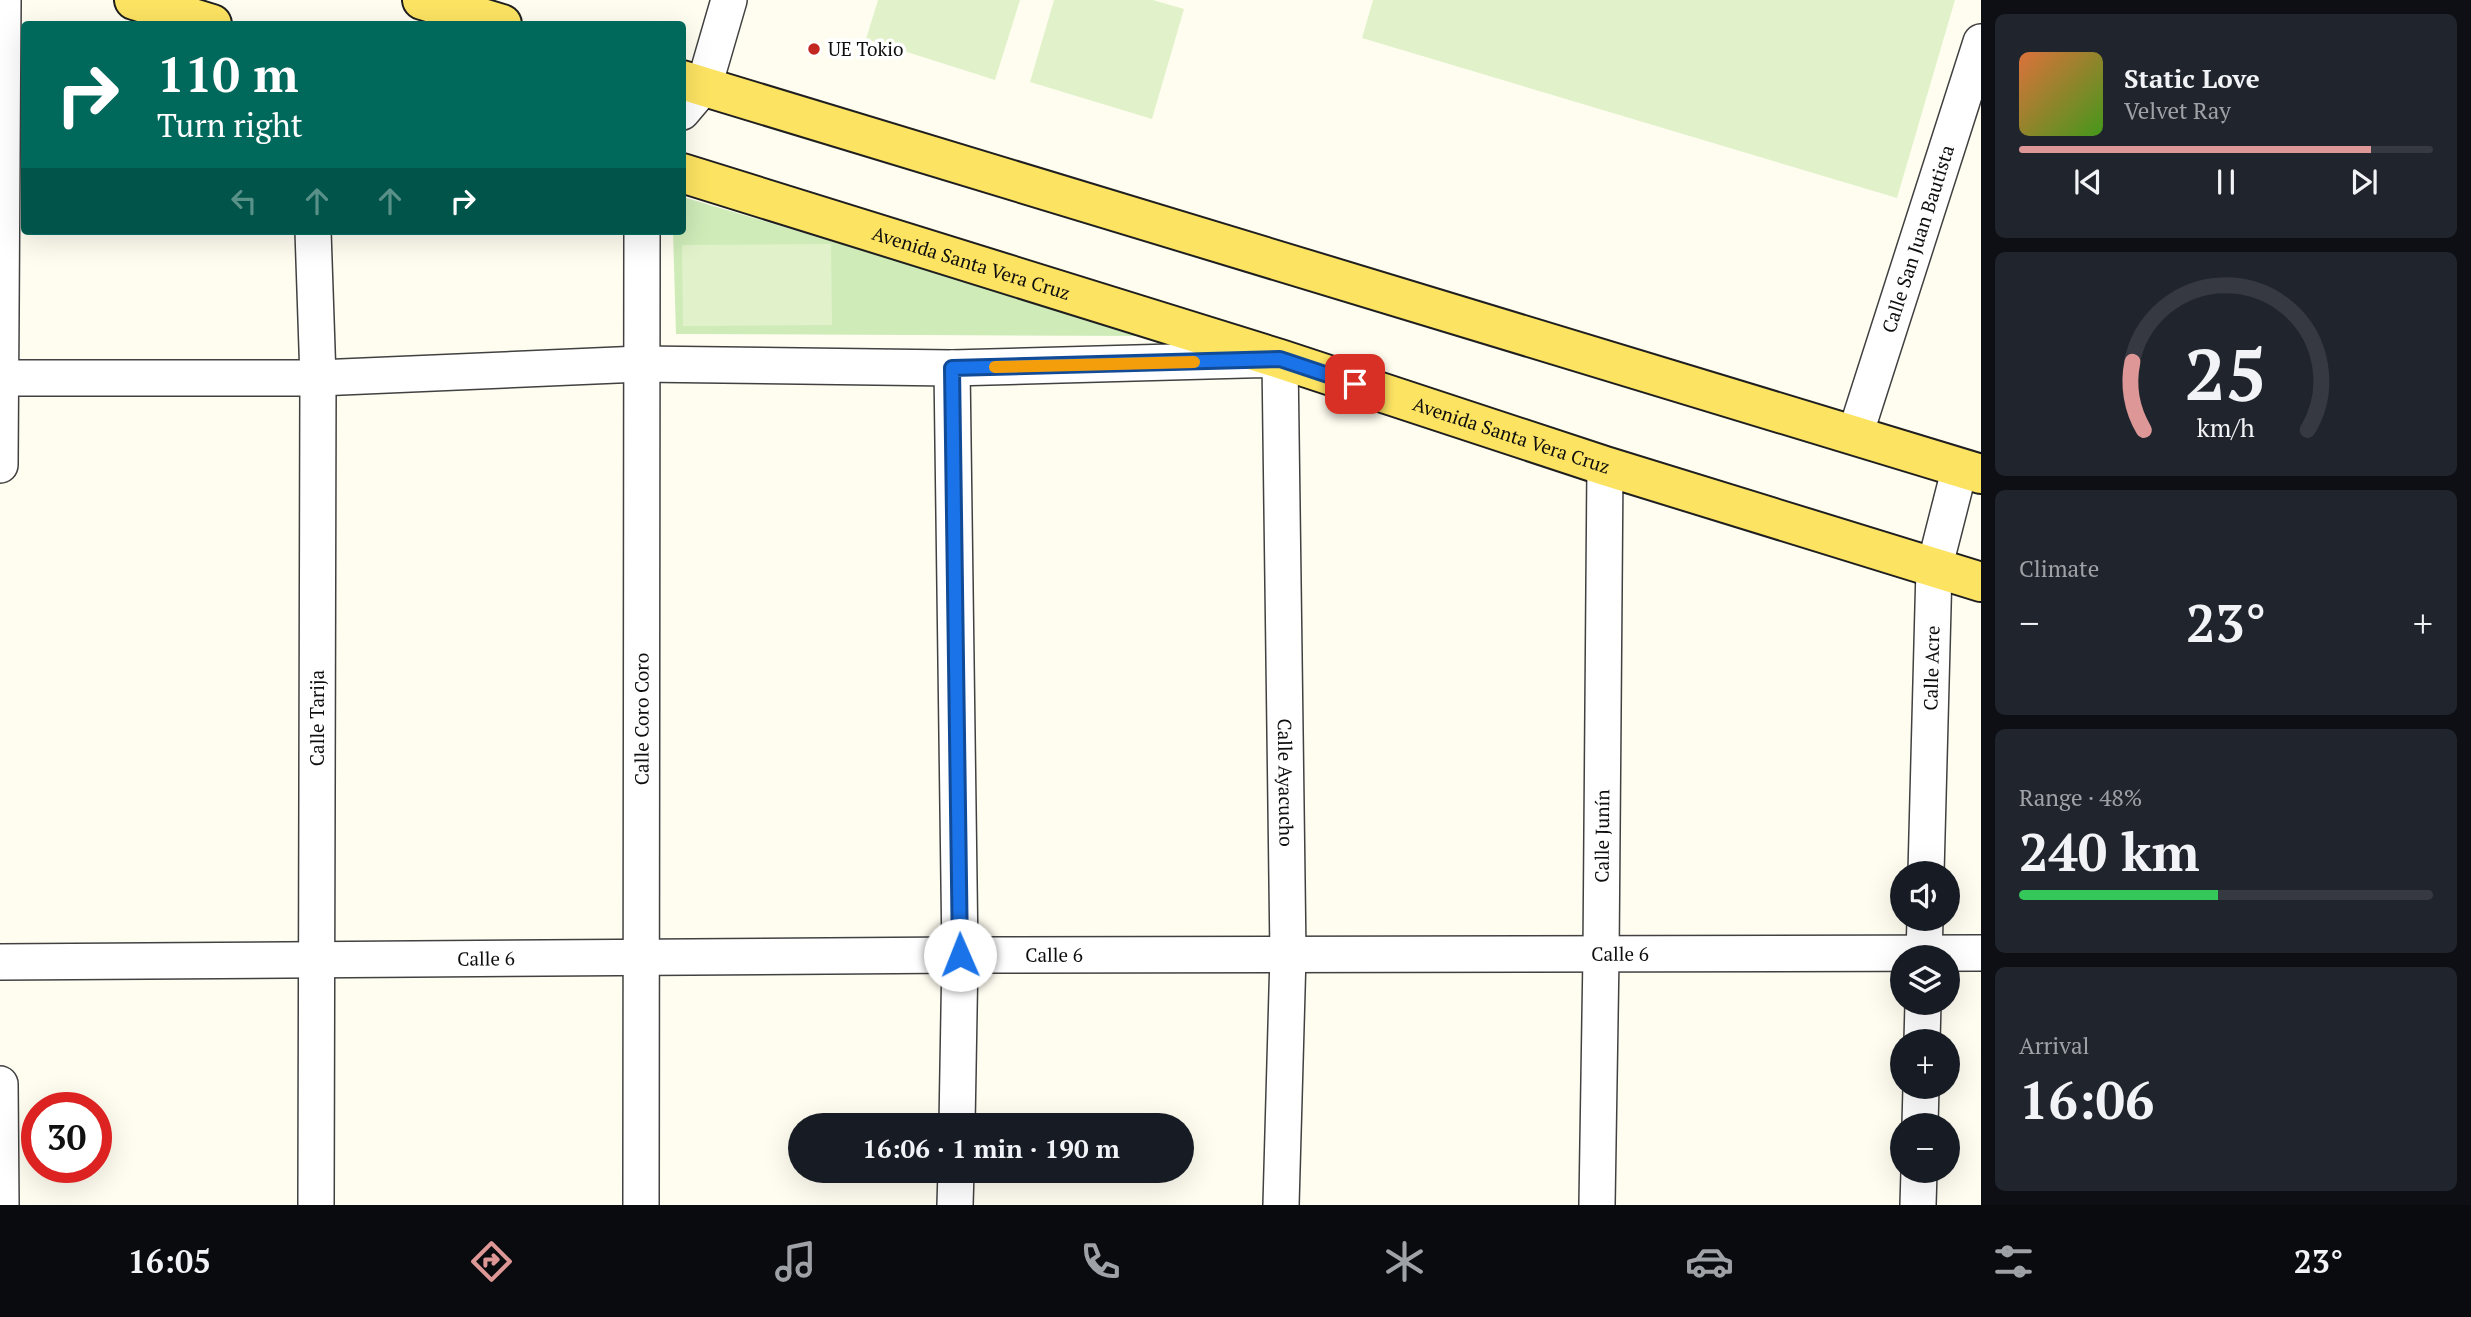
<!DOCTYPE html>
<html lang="en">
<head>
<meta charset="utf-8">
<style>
  body { margin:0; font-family:"PT Serif",serif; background:#20242c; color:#f1f3f6; height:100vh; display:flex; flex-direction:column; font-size:26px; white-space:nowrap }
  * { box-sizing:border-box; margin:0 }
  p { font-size:23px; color:#9ea1a6 }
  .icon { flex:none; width:38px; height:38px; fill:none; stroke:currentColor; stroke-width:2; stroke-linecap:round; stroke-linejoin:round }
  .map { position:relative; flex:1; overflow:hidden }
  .sheet { display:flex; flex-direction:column; gap:14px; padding:14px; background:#0d0f14; width:490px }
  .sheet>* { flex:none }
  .banner { position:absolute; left:21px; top:21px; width:665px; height:214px; border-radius:7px; box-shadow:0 7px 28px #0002; background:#00695c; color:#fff; overflow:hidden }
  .tools { position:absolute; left:1890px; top:861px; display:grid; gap:14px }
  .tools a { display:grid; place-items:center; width:70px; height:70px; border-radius:50%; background:#171b24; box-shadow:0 7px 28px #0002; font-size:35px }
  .speed { position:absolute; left:21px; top:1092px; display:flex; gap:14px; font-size:35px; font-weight:700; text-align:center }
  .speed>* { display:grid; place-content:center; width:91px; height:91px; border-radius:50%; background:#171b24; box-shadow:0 7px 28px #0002; line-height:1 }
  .speed .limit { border:10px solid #d22; background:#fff; color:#111 }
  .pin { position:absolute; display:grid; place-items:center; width:60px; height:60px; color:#fff; margin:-30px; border-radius:14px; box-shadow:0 4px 10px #0006 }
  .me { position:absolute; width:77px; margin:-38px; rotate:359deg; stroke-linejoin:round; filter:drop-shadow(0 0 5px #0008) }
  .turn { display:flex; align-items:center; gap:24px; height:147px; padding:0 21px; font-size:32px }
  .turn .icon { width:91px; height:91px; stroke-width:2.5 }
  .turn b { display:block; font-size:49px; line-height:60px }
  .lanes { display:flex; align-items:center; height:66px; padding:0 21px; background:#0003; justify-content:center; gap:35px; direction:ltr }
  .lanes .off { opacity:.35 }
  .big { font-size:52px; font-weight:700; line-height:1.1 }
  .sheet .tile { flex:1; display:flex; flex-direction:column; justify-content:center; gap:10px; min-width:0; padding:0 24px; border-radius:10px; background:#20242c }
  .sheet .dial { align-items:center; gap:0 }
  .dial svg { height:182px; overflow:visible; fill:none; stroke:#363941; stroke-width:7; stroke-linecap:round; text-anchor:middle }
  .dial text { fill:#f1f3f6; stroke:none }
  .song { display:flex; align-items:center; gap:21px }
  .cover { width:84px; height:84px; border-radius:10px; background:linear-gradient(135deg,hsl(20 70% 55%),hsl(100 70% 35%)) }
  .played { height:7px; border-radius:4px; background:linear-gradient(90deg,#dc9796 85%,#363941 85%) }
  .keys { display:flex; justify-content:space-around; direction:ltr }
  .heat { display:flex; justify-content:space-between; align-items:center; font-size:38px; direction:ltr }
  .charge { height:10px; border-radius:5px; background:linear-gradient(90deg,#34c759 48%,#363941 0) }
  .trip { position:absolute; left:788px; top:1113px; width:406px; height:70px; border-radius:35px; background:#171b24; box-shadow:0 7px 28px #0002; font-weight:700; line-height:70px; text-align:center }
  .tab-bar { display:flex; height:112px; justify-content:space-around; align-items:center; background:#090b0e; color:#9ea1a6 }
  .tab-bar .icon { width:49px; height:49px }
  .tab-bar .on { color:#dc9796 }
  .tab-bar b { font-size:32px; color:#f1f3f6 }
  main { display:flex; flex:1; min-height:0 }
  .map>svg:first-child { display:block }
  .green { fill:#ceebb8 }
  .pitch { fill:#e1f2ca }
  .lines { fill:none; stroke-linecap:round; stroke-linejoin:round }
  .street-casing { stroke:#414141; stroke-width:38 }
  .primary-casing { stroke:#1f1f1f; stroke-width:42 }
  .street { stroke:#fff; stroke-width:35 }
  .primary { stroke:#fce362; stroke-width:38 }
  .route-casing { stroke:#114b97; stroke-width:18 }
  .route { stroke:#1a73e8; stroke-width:12 }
  .slow { stroke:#f59e0b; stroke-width:12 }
  .poi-dot { fill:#c32721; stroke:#fff; stroke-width:2.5 }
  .labels { text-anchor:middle; stroke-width:7; stroke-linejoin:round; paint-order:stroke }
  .poi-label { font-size:19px; fill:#0e0e0e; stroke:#fff; text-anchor:start }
  .street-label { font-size:19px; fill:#0e0e0e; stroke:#fff }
</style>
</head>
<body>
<main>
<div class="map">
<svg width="1981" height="1205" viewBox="0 0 1981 1205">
  <rect width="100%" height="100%" fill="#fffdf0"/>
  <path class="green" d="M683 197 1150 336 676 334 673 231H682Z"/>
  <path class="pitch" d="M878 0H1020L995 80 866 39Z
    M1054 0H1153L1184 9 1152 119 1030 82Z
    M1373 0H1955L1897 198 1362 38Z
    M831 244 832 325 683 326 682 245Z"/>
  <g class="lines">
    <g class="street-casing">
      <g id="street">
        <path d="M682 112 704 86 729 0"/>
        <path d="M313 231 318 378 316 1205"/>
        <path d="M952 368 960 955 957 1125"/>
        <path id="s1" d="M0 378H318L640 364 952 368 1280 359 1288 955 1281 1205"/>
        <path id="s2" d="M1855 435 1981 42"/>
        <path d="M0 465 3 0"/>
        <path id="s3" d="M1926 873 1934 569 1960 467"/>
        <path d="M1924 957 1925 919"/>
        <path id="s4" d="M0 962 960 955 1981 953"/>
        <path d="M1922 1041 1923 1003"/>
        <path d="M0 1084 1 1205"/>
        <path d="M1920 1125 1921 1087"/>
        <path id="s5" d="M641 1205 642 231"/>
        <path d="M955 1205 956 1171"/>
        <path id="s6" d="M1597 1205 1601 955 1605 466"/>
        <path d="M1918 1205 1919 1171"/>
      </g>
    </g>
    <g class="primary-casing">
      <g id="primary">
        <path d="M134 0 212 24"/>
        <path d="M422 0 502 24"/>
        <path d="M682 80 1981 474"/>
        <path id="s7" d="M682 173 1280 359 1605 466 1981 582"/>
      </g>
    </g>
    <use href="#street" class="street"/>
    <use href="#primary" class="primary"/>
  </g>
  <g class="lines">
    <g class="route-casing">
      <path id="route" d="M960 955 952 368 1280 359 1355 384"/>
    </g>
    <use href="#route" class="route"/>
    <path class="slow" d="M995 367 1194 362"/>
  </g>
  <circle class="poi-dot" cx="814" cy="49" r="7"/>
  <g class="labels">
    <g class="poi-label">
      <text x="828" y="56">UE Tokio</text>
    </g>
    <g class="street-label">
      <text dy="7" stroke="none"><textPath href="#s2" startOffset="206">Calle San Juan Bautista</textPath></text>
      <text dy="7" stroke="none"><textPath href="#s7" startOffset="303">Avenida Santa Vera Cruz</textPath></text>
      <text dy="7" stroke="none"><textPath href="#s7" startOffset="870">Avenida Santa Vera Cruz</textPath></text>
      <text dy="7" stroke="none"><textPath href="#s3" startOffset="205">Calle Acre</textPath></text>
      <text transform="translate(317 718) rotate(-90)" y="7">Calle Tarija</text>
      <text dy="7" stroke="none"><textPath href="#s5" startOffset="486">Calle Coro Coro</textPath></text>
      <text dy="7" stroke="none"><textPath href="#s1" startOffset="1704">Calle Ayacucho</textPath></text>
      <text dy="7" stroke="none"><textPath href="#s6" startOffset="369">Calle Junín</textPath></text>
      <text dy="7" stroke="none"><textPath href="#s4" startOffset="1054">Calle 6</textPath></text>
      <text dy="7" stroke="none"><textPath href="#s4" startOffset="1620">Calle 6</textPath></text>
      <text dy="7" stroke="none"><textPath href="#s4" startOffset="486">Calle 6</textPath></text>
    </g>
  </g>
</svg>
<div class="tools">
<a><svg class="icon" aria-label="sound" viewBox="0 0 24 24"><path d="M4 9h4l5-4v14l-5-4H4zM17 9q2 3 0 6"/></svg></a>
<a><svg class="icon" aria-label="layers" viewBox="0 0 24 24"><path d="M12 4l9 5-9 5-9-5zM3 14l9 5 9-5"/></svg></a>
<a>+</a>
<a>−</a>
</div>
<div class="speed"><div class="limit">30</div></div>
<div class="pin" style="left:1355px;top:384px;background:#d93025"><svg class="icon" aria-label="arrive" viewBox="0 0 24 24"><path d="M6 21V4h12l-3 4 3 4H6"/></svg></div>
<svg class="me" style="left:960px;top:955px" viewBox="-20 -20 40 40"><circle r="19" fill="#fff"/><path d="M0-13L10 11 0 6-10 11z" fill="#1a73e8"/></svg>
<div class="trip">16:06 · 1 min · 190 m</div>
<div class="banner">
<div class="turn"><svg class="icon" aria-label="right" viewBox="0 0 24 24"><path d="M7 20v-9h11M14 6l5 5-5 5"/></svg><div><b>110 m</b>Turn right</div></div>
<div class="lanes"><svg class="icon off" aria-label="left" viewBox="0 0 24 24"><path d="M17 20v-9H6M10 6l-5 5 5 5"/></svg><svg class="icon off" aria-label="ahead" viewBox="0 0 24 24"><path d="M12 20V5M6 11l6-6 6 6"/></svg><svg class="icon off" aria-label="ahead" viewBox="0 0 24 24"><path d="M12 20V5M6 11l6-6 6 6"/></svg><svg class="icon" aria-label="right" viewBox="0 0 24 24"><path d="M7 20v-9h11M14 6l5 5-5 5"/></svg></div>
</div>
</div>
<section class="sheet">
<div class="tile">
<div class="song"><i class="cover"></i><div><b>Static Love</b><p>Velvet Ray</p></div></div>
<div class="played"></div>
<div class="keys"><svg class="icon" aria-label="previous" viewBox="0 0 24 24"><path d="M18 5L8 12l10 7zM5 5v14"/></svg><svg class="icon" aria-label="pause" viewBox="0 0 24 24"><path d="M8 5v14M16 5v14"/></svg><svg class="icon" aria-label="next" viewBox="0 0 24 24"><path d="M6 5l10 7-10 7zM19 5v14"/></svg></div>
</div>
<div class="tile dial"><svg viewBox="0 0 100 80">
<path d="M14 69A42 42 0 1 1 86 69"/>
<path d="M14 69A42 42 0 0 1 9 39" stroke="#dc9796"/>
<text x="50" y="56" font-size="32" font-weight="700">25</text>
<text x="50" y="72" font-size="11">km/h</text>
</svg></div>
<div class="tile"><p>Climate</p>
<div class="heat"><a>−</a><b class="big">23°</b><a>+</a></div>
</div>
<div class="tile"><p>Range · 48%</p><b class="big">240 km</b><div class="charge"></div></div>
<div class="tile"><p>Arrival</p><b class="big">16:06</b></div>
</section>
</main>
<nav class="tab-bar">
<b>16:05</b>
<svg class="icon on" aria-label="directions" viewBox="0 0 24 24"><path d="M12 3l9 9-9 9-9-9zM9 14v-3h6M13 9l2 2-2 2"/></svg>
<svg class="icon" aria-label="music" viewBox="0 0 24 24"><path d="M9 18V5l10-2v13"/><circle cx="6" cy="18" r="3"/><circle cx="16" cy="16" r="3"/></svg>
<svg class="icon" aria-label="phone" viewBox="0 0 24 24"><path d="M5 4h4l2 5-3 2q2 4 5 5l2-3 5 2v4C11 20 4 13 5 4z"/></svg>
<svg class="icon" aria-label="climate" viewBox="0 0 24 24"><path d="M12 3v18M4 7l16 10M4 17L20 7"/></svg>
<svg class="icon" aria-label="car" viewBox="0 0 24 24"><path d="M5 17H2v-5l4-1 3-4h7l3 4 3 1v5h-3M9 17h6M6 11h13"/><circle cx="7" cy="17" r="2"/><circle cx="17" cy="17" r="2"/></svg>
<svg class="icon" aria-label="filters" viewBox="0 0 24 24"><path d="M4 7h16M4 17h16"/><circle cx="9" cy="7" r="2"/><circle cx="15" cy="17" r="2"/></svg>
<b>23°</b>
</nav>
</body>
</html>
